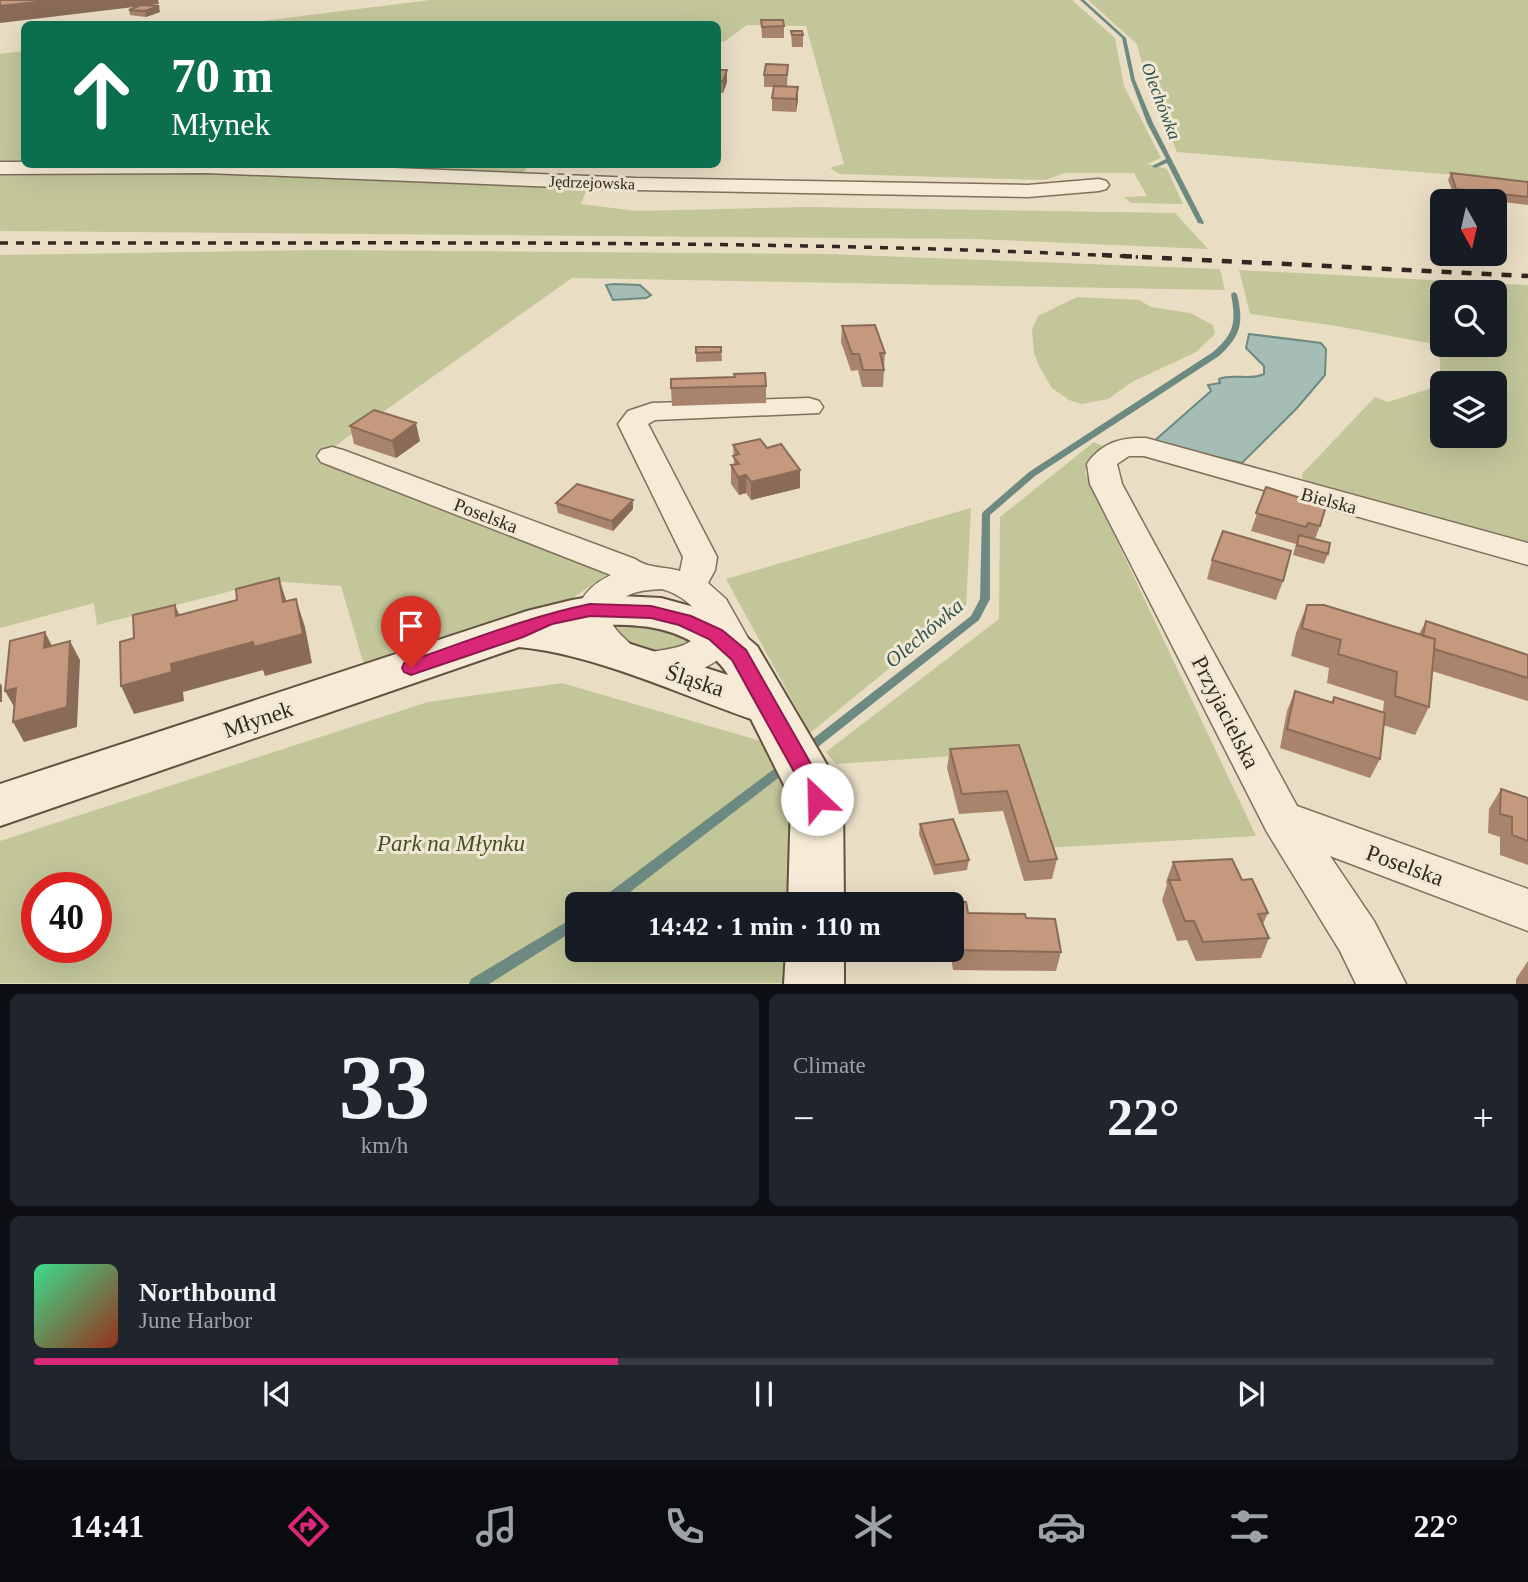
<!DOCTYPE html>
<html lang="en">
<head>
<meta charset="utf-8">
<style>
  body { margin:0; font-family:"Times New Roman",serif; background:#20242c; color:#f1f3f6; height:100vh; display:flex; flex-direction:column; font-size:26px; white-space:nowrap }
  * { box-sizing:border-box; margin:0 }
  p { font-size:23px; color:#9ea1a6 }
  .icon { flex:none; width:38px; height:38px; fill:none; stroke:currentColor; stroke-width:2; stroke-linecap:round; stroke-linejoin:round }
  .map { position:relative; height:984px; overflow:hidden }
  .details { display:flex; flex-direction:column; gap:10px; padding:10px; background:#0d0f14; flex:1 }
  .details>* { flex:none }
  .hud { position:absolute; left:21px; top:21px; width:700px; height:147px; border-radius:10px; box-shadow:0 7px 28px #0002; background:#0b6e4f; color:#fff; overflow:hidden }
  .needle { width:46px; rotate:172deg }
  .fabs { position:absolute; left:1430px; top:189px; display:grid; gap:14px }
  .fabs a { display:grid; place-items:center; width:77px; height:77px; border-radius:10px; background:#171b24; box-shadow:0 7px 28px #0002; font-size:35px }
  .speed { position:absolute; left:21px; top:872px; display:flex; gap:14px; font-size:35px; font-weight:700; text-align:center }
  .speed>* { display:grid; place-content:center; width:91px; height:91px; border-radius:50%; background:#171b24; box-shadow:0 7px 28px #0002; line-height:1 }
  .speed .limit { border:10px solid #d22; background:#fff; color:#111 }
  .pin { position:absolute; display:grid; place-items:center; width:60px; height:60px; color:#fff; margin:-72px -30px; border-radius:50% 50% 50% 0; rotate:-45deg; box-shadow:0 0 7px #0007 }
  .pin .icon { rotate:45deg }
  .me { position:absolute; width:77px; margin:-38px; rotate:336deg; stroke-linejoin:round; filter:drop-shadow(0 0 5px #0008) }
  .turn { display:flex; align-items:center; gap:24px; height:147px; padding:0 35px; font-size:32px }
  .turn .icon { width:91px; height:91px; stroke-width:2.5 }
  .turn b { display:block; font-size:49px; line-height:60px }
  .big { font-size:52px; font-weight:800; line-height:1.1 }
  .details .widget { flex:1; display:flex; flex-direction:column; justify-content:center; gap:10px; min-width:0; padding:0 24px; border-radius:10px; background:#20242c }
  .details .dial { align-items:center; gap:0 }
  .dial b { font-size:91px; line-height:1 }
  .song { display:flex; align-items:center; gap:21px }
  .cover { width:84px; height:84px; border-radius:10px; background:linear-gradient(135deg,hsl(150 70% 55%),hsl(10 70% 35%)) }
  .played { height:7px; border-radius:4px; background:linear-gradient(90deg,#db2777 40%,#363941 40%) }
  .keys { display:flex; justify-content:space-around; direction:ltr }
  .heat { display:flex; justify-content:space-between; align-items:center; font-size:38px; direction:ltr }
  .details .tiles { flex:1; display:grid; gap:10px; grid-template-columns:1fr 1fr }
  .widget:last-child { grid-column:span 2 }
  .trip { position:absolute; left:565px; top:892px; width:399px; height:70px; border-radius:10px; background:#171b24; box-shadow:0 7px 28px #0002; font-weight:800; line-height:70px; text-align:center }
  .dock { display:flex; height:112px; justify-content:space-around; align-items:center; background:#090b0e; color:#9ea1a6 }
  .dock .icon { width:49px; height:49px }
  .dock .selected { color:#db2777 }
  .dock b { font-size:32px; color:#f1f3f6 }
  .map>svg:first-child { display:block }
  .green { fill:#c2c699; fill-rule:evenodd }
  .water { fill:#a6bdb5; stroke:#6d8a82; stroke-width:2 }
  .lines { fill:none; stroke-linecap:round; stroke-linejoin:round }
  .stream { fill:#6d8a82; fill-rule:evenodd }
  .street-casing { stroke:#826f5c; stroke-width:3 }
  .secondary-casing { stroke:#645140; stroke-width:4 }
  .street { fill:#f5ebd6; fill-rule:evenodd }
  .secondary { fill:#f5ebd6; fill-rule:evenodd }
  .rail-far1 { stroke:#33281f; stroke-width:3.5; stroke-dasharray:8 8; stroke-linecap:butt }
  .rail { stroke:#33281f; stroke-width:4.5; stroke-dasharray:10 10; stroke-linecap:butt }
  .wall { fill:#a9846c }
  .shaded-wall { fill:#896b58 }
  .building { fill:#c4997e; stroke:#896b58; stroke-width:2 }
  .route { fill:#db2777; stroke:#8e194d; stroke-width:2 }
  .labels { text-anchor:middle; stroke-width:6; stroke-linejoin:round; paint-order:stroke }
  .far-street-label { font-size:16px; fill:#33281f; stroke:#f1e8d3 }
  .far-water-label { font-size:18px; font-style:italic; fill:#30524e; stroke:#f1e8d3 }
  .street-label { font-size:19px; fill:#33281f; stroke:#f1e8d3 }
  .water-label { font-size:21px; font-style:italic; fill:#30524e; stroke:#f1e8d3 }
  .near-street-label { font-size:23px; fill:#33281f; stroke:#f1e8d3 }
  .near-park-label { font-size:23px; font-style:italic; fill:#454e28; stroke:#f1e8d3 }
</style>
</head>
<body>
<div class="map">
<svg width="1528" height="984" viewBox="0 0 1528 984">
  <rect width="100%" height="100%" fill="#e9ddc4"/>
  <path class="green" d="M431 0H1072L1115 38 1124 86 1161 158 1147 164 1167 169 1183 204 1131 203 1124 197 1147 196 1134 173H1064L1046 180 840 174 830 168 844 164 806 26 747 25 725 41 718 42V24H237Z
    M1088 0H1528V181L1177 152 1145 75 1137 44Z
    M24 51V164L529 165 512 186 587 188 581 204 636 211 809 207 1175 213 1208 249 976 239 0 231V54Z
    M322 250 827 254 1220 269 1225 290 572 278 318 458 430 500 607 574 566 603 364 665 341 586 271 581 97 625 94 603 0 628V255Z
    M1239 270 1528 285V549L1315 493 1303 481 1302 474 1375 397 1388 402 1441 385 1439 345 1337 326 1250 314ZM1442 292H1494V345H1442ZM1442 383H1494V436H1442Z
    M1077 297 1139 300 1151 307 1190 313 1213 325 1215 334 1196 352 1132 382 1108 399 1081 404 1069 400 1052 388 1039 366 1034 353 1032 330 1038 316Z
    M1094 442 1102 446 1088 463 1085 473 1256 836 1043 848 1012 752 836 764 826 752 999 619 1000 517Z
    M971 508 966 606 810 733 726 579Z
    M620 618 699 639 670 654 618 639 607 628Z
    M562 683 771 744 796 795 791 905H578V950H789L787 983H0V841L428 702ZM37 887H96V947H37Z"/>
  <path class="water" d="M614 284 640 285 651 295 646 298 613 300 606 285Z
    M1249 334 1321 343 1326 349 1325 375 1297 408 1242 463 1153 442 1211 391 1208 385 1220 383 1219 379C1234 373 1250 381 1264 374V366L1246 348Z"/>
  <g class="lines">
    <path class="stream" d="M1080 0H1084L1126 38 1135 80 1153 123 1204 223 1203 224 1198 223 1167 163 1155 168 1152 166 1166 159 1147 123 1131 80 1122 38Z
      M1234 292 1237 294C1244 324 1241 335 1219 356L1035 476 990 515V599L979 620 809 754 805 755 801 754 799 751 801 748 971 616 980 599 982 514 983 512 1029 472 1213 352C1235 333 1236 322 1231 294Z
      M786 761 790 763 792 766 790 769 613 905H597L598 901 782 763Z
      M578 915V928L489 984H469L471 979Z"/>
    <g class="street-casing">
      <path id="street" d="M0 162H24V164H296L636 178 1028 185 1099 179 1106 181 1109 185 1106 189 1099 191 1028 197 636 190 207 173 0 174Z
        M809 398 819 401 823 407 819 413 655 420 648 424 717 557 715 570 708 583 726 599 757 654 751 663 738 667 725 663 721 657C701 675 663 682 639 675L634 666C602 675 582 644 573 617 582 596 591 584 611 575L321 462 317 456 321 450 332 447 343 450 635 559C649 569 664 566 680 571L683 557 618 424 628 411 652 403ZM662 589C680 594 695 606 704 623 693 653 665 647 639 655 630 640 615 634 609 617 618 593 639 590 662 589Z
        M1146 438 1528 543V565L1144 456H1129L1117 464 1122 484 1297 806 1528 889V931L1330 856 1374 921 1406 984H1356L1340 951 1267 832 1090 484 1087 464C1101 443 1121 437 1146 438Z"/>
    </g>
    <g class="secondary-casing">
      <path id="secondary" d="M601 595 661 598 705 610 731 624 757 646 830 770 843 799 844 905H788L791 799 751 719C679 694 594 654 519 647L0 826V784L527 611 572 600ZM601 625C642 624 678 627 709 654 717 661 723 666 728 675L580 628Z
        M786 950H844V984H784Z"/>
    </g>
    <use href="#street" class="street"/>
    <use href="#secondary" class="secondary"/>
    <path class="rail-far1" d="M0 243C379 244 759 238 1138 257"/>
    <path class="rail" d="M1102 255 1528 276"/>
  </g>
  <path class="wall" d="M159 4 147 6 160 12 146 17 130 15 129 10 137 7Z
    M761 20 784 26V38H762Z
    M791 31 803 35V47H792Z
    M788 65 787 87H798V100L796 112 772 111V98L774 87H764V75Z
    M718 70H727V82L723 93H719L718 110Z
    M1451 173 1528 182V205L1454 196 1448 180Z
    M842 326 885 353 883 387H862L858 370 851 371 841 342Z
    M696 347H721L722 361 696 362Z
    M734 377 766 386V403L672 406 671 388Z
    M350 426 420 441 396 458 354 444Z
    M733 445 767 448 800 470V488L751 500 746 493 739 495 731 484V465H734Z
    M1266 487 1320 526 1315 539 1328 554 1324 564 1293 555 1296 544 1251 531Z
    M633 500V509L613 531 558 513 556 503Z
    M1212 560 1283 581 1276 600 1207 579Z
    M1307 605 1419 634 1426 621 1528 655V701L1432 671 1429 707 1415 735 1383 725 1380 759 1370 778 1280 748 1287 711 1295 691 1331 703 1334 697 1383 712 1384 701 1327 683 1329 668 1291 656 1296 633Z
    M1019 745 1057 859 1052 879 1024 881 1003 811 959 814 947 768 950 749Z
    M1501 789 1528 798V865L1500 855V837L1488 833 1489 809Z
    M920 824 969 860 967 870 934 875 919 834Z
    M1173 862 1242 880 1268 913 1263 924 1269 938 1261 958 1196 961 1187 940 1177 941 1162 900 1167 885 1166 882Z
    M950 901 968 913 1026 918 1061 952 1056 971 953 970 950 950H952V905H949Z
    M1528 961V984H1516V979Z"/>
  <path class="shaded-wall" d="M56 0H158L159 4 0 23V6Z
    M159 6 160 12 146 17 145 11Z
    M727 70V82L723 93V81Z
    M719 87V100L718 110V95Z
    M798 87V100L796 112V99Z
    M416 423 420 441 396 458 392 441Z
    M800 470V488L751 500V482Z
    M746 475V493L739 495 738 477Z
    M633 500V509L613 531 612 521Z
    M279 578 288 606 283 602Z
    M296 599 305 627 312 663 265 676 263 670 183 692 184 701 134 714 121 686 171 664 253 642Z
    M175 605 187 633 176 616Z
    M45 632 55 652 44 648Z
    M70 641 80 660 77 727 24 742 13 722Z
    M0 683 2 686V702H0Z
    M16 688V710L5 691Z"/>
  <path class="building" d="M0 0H56L0 6Z
    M141 5 159 6 145 11 129 10Z
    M761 20H783L784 26 762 27Z
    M791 31H802L803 35H792Z
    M766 64 788 65 787 75H764Z
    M718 70H727L723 81H718Z
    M774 86 798 87 796 99 772 98Z
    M1451 173 1528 182V197L1456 189Z
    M875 325 885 353H880L884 370H863L859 354H852L842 326Z
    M696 347H721V352L696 353Z
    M765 373 766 386 671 388V379L735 377 734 374Z
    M374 410 416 423 392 441 350 426Z
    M760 439 767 448 781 444 800 470 751 482 746 475 738 477 731 465 739 464 733 456 739 454 733 445Z
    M577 484 633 500 612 521 556 503Z
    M1266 487 1326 506 1320 526 1308 523 1306 527 1256 513Z
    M1223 531 1291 551 1283 581 1212 560Z
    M1299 535 1330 543 1328 554 1297 545Z
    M279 578 283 602 296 599 303 634 254 647 253 642 171 664 172 672 121 686 120 642 134 638 133 615 175 605 176 616 237 600 236 589Z
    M1307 605H1324L1435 639 1429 707 1395 696 1397 672 1338 654 1341 640 1302 628Z
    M1426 621 1528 655V678L1434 649 1435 639 1423 636Z
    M45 632 44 648 70 641 67 707 13 722 16 688 5 691 10 641Z
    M1295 691 1333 703 1334 697 1385 713 1380 759 1287 729Z
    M1019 745 1057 859 1029 862 1007 791 962 794 950 749Z
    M1501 789 1528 798V841L1512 835V817L1500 814Z
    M953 819 969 860 935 865 920 824Z
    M1232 859 1242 880 1252 879 1268 913 1258 914 1269 938 1203 942 1194 921H1185L1169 880H1180L1173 862Z
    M950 901 966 902 968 913 1025 914 1026 918 1055 919 1061 952 956 950 952 918V905H950Z"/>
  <path class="route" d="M590 604 651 606 691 616 722 630 746 650 823 785 827 799 824 805 817 808 809 805 802 786 732 660 709 639 679 625 651 618 590 616 552 624 523 637 411 675 404 672 402 668 404 663C466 642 527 617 590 604Z"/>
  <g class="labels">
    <g class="far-street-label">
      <text transform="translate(592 182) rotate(2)" y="6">Jędrzejowska</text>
    </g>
    <g class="far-water-label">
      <text transform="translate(1161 101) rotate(69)" y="6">Olechówka</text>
    </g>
    <g class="street-label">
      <text transform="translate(1329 500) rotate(15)" y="7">Bielska</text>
      <text transform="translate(486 515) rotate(21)" y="7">Poselska</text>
    </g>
    <g class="water-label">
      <text transform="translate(924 633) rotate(-40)" y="7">Olechówka</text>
    </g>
    <g class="near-street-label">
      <text transform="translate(695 680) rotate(18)" y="8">Śląska</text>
      <text transform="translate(1226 712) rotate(63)" y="8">Przyjacielska</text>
      <text transform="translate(258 719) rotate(-19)" y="8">Młynek</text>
      <text transform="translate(1405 865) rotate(20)" y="8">Poselska</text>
    </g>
    <g class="near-park-label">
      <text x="451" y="851">Park na Młynku</text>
    </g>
  </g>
</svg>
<div class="fabs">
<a><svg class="needle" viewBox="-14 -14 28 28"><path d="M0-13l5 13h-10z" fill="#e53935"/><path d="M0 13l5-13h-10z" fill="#9ea1a6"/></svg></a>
<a><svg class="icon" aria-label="search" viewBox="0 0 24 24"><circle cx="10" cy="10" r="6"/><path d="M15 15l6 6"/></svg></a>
<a><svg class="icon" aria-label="layers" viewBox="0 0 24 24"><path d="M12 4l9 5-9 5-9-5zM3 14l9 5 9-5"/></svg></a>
</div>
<div class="speed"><div class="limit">40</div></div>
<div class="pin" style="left:411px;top:668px;background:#d93025"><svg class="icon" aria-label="arrive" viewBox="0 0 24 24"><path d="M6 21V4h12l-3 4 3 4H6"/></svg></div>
<svg class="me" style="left:817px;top:799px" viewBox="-20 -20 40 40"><circle r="19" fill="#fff"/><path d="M0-13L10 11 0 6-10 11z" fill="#db2777"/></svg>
<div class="trip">14:42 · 1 min · 110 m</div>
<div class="hud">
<div class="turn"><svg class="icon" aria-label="ahead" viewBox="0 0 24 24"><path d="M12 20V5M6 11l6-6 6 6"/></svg><div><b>70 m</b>Młynek</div></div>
</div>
</div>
<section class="details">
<div class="tiles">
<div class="widget dial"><b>33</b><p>km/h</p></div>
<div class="widget"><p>Climate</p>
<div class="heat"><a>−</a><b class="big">22°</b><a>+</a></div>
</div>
<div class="widget">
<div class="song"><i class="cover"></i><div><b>Northbound</b><p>June Harbor</p></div></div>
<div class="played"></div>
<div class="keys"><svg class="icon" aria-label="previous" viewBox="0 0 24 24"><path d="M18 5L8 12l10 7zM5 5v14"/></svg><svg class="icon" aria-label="pause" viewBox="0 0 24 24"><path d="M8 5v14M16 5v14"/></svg><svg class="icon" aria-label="next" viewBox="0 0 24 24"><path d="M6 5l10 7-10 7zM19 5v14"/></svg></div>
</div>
</div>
</section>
<nav class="dock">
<b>14:41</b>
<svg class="icon selected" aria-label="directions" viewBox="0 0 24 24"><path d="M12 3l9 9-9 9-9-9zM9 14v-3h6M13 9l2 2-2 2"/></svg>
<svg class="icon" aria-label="music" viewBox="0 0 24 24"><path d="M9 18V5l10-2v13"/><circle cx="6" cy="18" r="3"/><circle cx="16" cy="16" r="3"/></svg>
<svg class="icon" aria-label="phone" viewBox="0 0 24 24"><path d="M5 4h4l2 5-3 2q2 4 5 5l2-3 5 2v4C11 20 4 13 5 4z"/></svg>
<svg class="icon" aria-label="climate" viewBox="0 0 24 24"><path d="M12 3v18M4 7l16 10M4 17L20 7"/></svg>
<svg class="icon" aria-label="car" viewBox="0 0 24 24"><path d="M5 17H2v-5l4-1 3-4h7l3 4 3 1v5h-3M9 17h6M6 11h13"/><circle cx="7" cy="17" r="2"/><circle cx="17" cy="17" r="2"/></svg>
<svg class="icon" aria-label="filters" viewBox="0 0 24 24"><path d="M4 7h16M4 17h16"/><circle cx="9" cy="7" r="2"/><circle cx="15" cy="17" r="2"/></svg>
<b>22°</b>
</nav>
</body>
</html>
